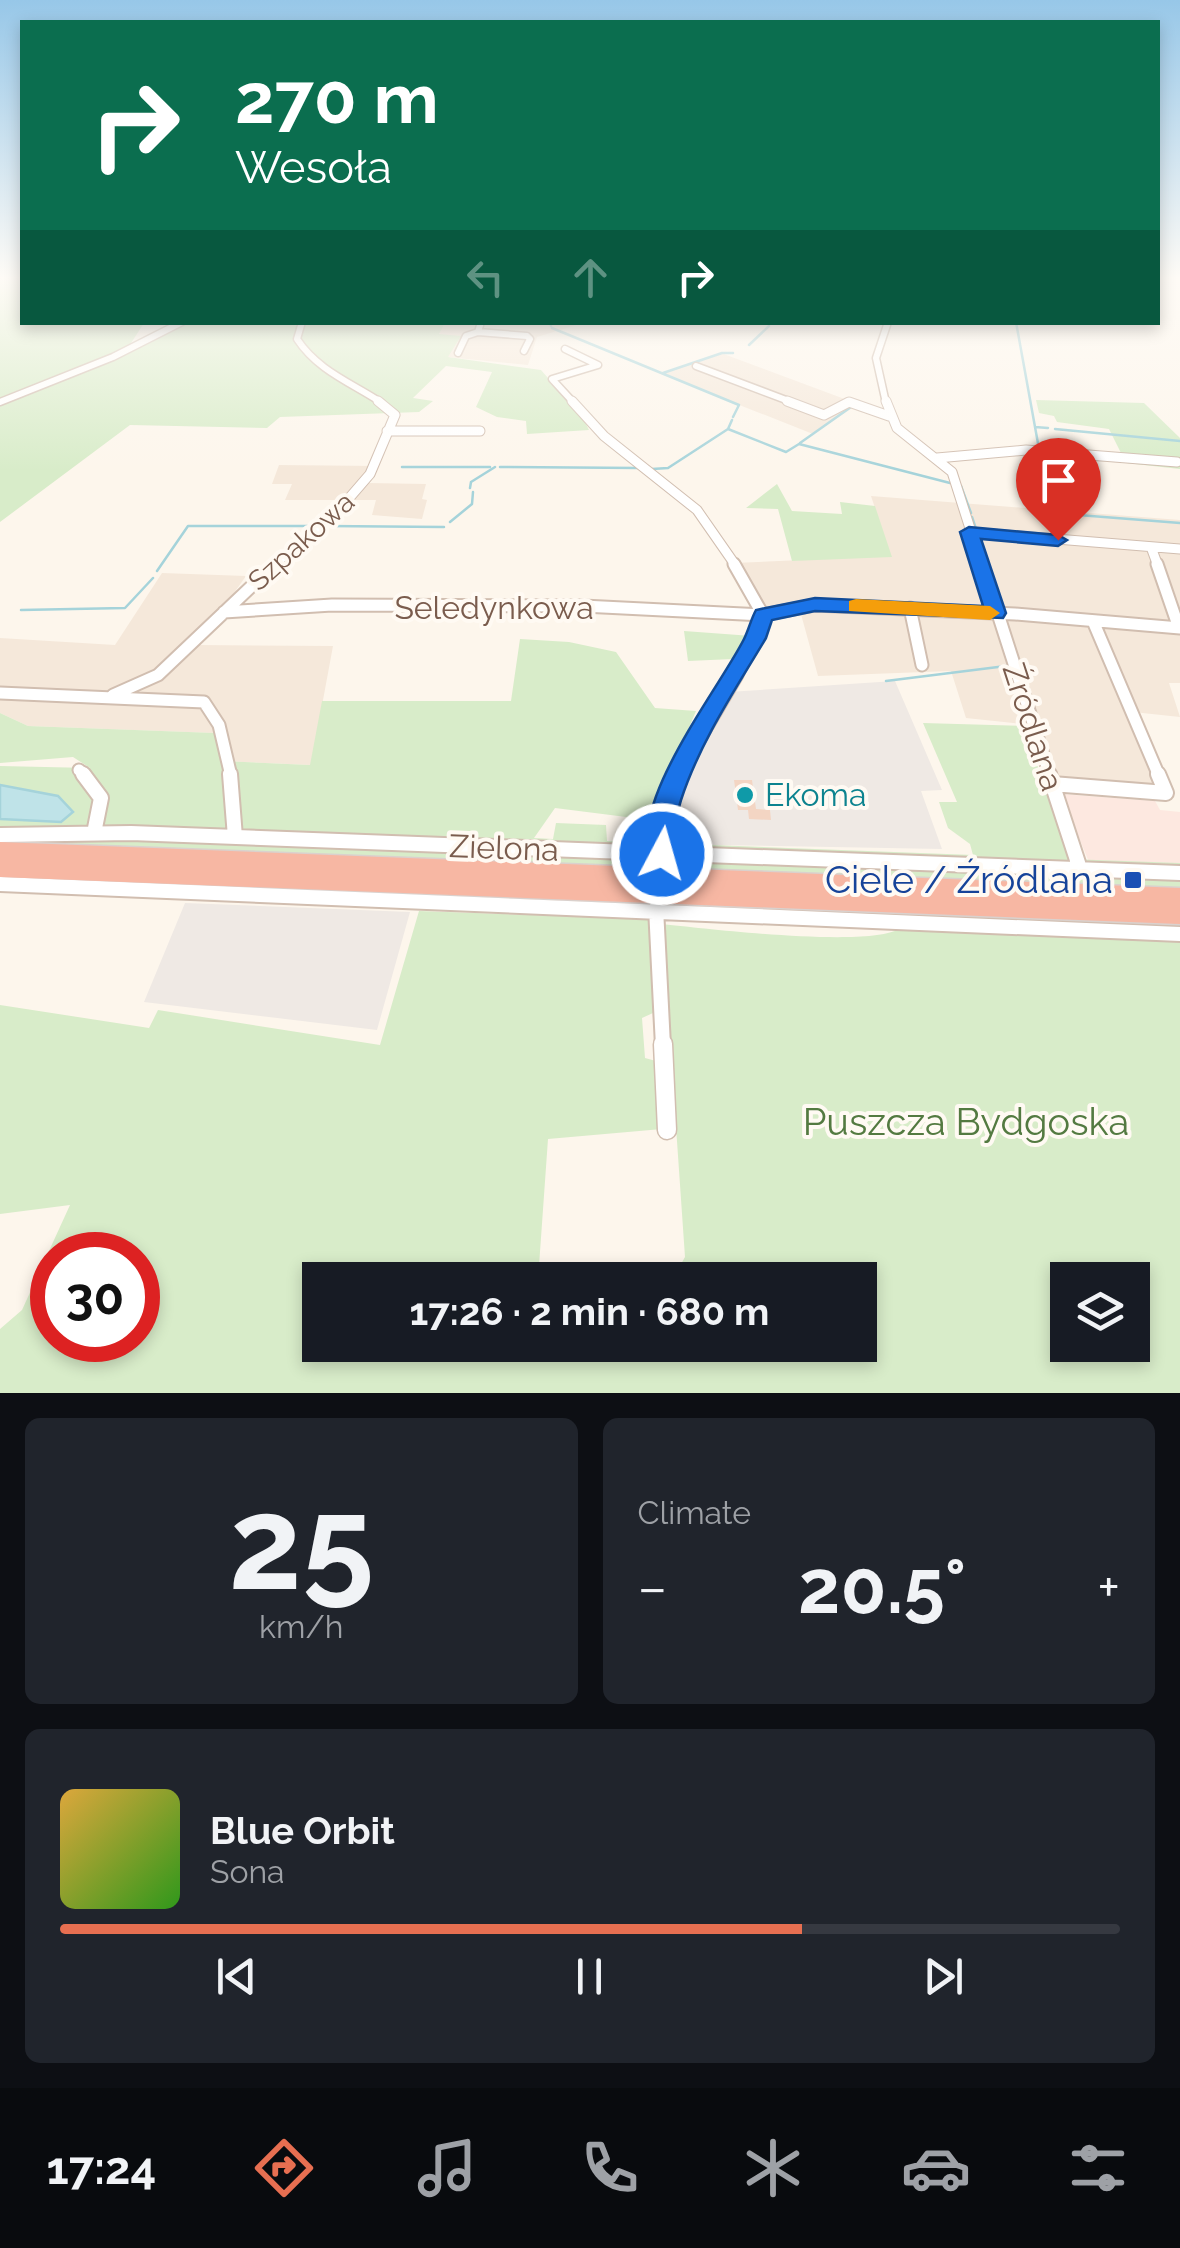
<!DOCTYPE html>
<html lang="en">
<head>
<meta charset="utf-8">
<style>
  body { margin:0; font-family:Raleway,sans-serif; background:#20242c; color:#f1f3f6; height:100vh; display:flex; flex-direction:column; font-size:38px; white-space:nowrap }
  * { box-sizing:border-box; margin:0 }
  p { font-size:32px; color:#9ea1a6 }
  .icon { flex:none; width:55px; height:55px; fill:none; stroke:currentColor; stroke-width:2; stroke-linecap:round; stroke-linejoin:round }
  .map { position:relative; height:1393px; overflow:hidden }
  .sheet { display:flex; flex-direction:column; gap:25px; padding:25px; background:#0d0f14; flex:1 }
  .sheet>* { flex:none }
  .hud { position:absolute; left:20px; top:20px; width:1140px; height:305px; border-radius:0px; box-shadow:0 5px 15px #0003; background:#0b6e4f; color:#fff; overflow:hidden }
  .fabs { position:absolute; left:1050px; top:1262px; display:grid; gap:20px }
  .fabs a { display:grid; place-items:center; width:100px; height:100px; border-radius:0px; background:#171b24; box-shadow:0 5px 15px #0003; font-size:50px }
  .speed { position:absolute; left:30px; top:1232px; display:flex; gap:20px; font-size:50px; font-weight:700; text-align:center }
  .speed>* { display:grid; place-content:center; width:130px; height:130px; border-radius:50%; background:#171b24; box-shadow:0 5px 15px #0003; line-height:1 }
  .speed .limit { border:15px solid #d22; background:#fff; color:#111 }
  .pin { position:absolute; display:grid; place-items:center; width:85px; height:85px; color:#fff; margin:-102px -42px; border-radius:50% 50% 50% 0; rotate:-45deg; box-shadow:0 0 10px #0007 }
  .pin .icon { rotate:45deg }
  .me { position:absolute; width:110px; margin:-55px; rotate:6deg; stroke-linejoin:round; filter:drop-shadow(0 0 8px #0008) }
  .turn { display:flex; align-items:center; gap:35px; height:210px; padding:0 50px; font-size:45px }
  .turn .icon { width:130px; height:130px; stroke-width:2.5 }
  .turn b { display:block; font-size:70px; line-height:85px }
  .lanes { display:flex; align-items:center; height:95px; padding:0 50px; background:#0003; justify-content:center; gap:50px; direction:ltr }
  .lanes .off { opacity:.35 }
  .big { font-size:75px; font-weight:700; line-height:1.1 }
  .sheet .card { flex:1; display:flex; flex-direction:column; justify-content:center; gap:15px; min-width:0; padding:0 35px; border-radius:15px; background:#20242c }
  .sheet .dial { align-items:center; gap:0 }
  .dial b { font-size:130px; line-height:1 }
  .song { display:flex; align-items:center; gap:30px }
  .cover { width:120px; height:120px; border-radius:15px; background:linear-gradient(135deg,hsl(40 70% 55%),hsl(110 70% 35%)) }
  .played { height:10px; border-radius:5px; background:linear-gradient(90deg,#e76f51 70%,#363941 70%) }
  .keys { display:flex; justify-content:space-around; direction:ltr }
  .heat { display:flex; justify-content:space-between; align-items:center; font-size:55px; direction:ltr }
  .sheet .tiles { flex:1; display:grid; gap:25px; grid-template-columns:1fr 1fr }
  .card:last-child { grid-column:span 2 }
  .trip { position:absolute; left:302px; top:1262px; width:575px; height:100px; border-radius:0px; background:#171b24; box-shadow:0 5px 15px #0003; font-weight:700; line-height:100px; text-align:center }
  .tab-bar { display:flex; height:160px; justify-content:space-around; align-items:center; background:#090b0e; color:#9ea1a6 }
  .tab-bar .icon { width:70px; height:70px }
  .tab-bar .active { color:#e76f51 }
  .tab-bar b { font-size:45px; color:#f1f3f6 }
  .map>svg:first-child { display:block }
  .residential { fill:#f5e8da }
  .commercial { fill:#fde8e0 }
  .industrial { fill:#efe9e4 }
  .green { fill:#d8ecc9; fill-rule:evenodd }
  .water { fill:#bfe3e8; stroke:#a5d3da; stroke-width:2.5 }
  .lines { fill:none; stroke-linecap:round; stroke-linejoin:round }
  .stream { stroke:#a5d3da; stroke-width:2.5 }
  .building { fill:#f3d5c3 }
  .minor-far4-casing { stroke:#d1beb0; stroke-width:9 }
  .minor-far3-casing { stroke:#d1beb0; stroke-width:11 }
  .minor-far2-casing { stroke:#d1beb0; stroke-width:15 }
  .minor-far1-casing { stroke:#d1beb0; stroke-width:18 }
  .minor-casing { stroke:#d1beb0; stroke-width:21 }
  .highway-casing { stroke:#dad1cd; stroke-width:3 }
  .minor-far4 { stroke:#fff; stroke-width:6 }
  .minor-far3 { stroke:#fff; stroke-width:9 }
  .minor-far2 { stroke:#fff; stroke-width:11 }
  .minor-far1 { stroke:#fff; stroke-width:14 }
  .minor { stroke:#fff; stroke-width:18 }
  .highway { fill:#f7b7a3; fill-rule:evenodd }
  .route { fill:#1a73e8; stroke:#114b97; stroke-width:2.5 }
  .slow { fill:#f59e0b }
  .culture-dot { fill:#0f9aa8; stroke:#fffaf3; stroke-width:4 }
  .transit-dot { fill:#1a4fb4; stroke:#fffaf3; stroke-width:4 }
  .labels { text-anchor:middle; stroke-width:8; stroke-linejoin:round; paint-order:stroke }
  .far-street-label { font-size:28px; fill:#7a5c4d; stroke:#fffaf3 }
  .street-label { font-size:32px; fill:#7a5c4d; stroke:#fffaf3 }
  .culture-label { font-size:32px; fill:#0d838f; stroke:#fffaf3; text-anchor:start }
  .near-transit-label { font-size:38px; fill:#164399; stroke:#fffaf3; text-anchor:end }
  .near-park-label { font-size:38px; fill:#537a41; stroke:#fffaf3 }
</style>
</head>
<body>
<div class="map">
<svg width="1180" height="1393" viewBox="0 0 1180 1393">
  <rect width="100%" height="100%" fill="#fdf6ec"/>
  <path class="residential" d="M445 323H583L537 337 528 365 447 357 439 334Z
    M721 353 858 404 813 434 661 374Z
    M279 465 377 466 368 483 426 484 422 499 427 500 422 519 372 515 376 500H285L292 484H272Z
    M871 496 1180 520V683H1169L1180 717 1133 712 1166 793 1052 784 1033 725 966 718 951 671 818 676 799 607 763 615 734 563 891 556Z
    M162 573 246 576 197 645 333 646 311 765 220 761 214 733 28 726 0 713V638L115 645Z"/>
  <path class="commercial" d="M1061 794 1155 801 1160 810 1180 812V864L1089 862Z"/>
  <path class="industrial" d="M895 681 942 790 921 791 942 849 661 844 662 818 728 692Z
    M185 903 410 912 377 1030 144 1002Z"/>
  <path class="green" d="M0 276H21L18 279 22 280V322L144 323 124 354 189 323H445L439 334 461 336 448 357 541 370 583 418 589 430 527 434 526 421 497 417 476 407 492 372 446 366 413 398 433 401 419 412 280 417 267 428 130 425 0 522Z
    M1036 400 1144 403 1180 438V469L1126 463 1109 429 1057 422 1054 416 1039 413Z
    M777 484 792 511 842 514 840 502 875 506 892 557 792 561 778 509 746 508Z
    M684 631 752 636 733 659 688 661Z
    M520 639 569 642 616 652 655 708 696 711 650 820 555 808 534 838 553 839 556 823 606 825 607 841 973 855 970 844 948 828 939 802H957L923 723 1024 726 1069 859 1180 863V890L0 843V840H19L25 827 0 826V766L90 768 73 757 0 763V713L28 726 215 733 221 761 310 765 322 701H511Z
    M0 877 1180 925V932Z
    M562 909 651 913 653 1013 642 1018 645 1058 656 1061 662 1129 548 1139 538 1280H320V1345H860V1280H672L685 1257 662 924C708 929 862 947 897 930L1180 941V1393H0V1329L22 1310 70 1205 0 1214V1005L149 1028 158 1010 380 1045 419 911 561 916ZM52 1255H138V1340H52ZM1068 1280H1132V1345H1068Z"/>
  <path class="water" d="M0 785 58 796 73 812 61 822 0 819Z"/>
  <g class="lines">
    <path class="stream" d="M550 322 551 326
      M1016 322 1039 449
      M552 328 739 405 733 417
      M749 345 769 326
      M663 373 722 353H733
      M1035 427 1048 428
      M728 429 786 452 799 444 950 483
      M1055 429 1180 441
      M800 443 851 407
      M1040 454 1053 513 1180 523
      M402 467H490
      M500 467 639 468
      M652 469 668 468 728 429 732 420
      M961 486 971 513
      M470 488 471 482 495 467
      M972 517 976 529
      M450 522 472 504 473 492
      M326 526 444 527
      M978 536 983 552
      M157 571 188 526H316
      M21 610 125 608 153 578
      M1006 622 1012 639
      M886 681 1006 666"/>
  </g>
  <path class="building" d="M734 780H752L756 809 770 810 771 820 749 819 748 810H738Z"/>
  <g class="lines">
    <g class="minor-far4-casing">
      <path id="minor-far4" d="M302 322 297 339C318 371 352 383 382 403
        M478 332 527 336 530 339 524 351
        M565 349 598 365 552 379 574 403
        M458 353 466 336 478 332 481 322
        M696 366 794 403
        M0 402 113 357 182 322
        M846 403H853
        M886 403 876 358 888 322"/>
    </g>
    <g class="minor-far3-casing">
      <path id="minor-far3" d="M572 401 604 436 697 510 736 566
        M787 401 824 415 849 402 889 416
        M886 401 897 428 952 472 982 566
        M387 431H480
        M937 458 1026 450 1177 462
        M969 532 1180 549
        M1151 547 1158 566
        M272 566 338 511 370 474 395 415 378 401"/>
    </g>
    <g class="minor-far2-casing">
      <path id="minor-far2" d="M982 564 1050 776
        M1157 564 1179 628
        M910 608 922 665
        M224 612 332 605 583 606 763 615 815 605 1015 614 1180 628
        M1093 621 1159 776
        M0 693 204 702 219 725 231 776
        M113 695 158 675 275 564
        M79 770 86 776
        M678 776 737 675 763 615 734 564"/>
    </g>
    <g class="minor-far1-casing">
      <path id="minor-far1" d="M83 774 101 798 94 833
        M230 774 235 837
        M1049 774 1080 869
        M1052 784 1166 793 1158 774
        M0 835 131 833 1180 873
        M662 854 664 820 680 774
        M0 884 1180 934
        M656 908 663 1046"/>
    </g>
    <g class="minor-casing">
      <path id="minor" d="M663 1044 667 1130"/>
    </g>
    <g class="highway-casing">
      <path id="highway" d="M0 842 1180 888V924L0 877Z"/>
    </g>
    <use href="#minor-far4" class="minor-far4"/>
    <use href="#minor-far3" class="minor-far3"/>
    <use href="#minor-far2" class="minor-far2"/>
    <use href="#minor-far1" class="minor-far1"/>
    <use href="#minor" class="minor"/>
    <use href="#highway" class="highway"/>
  </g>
  <linearGradient id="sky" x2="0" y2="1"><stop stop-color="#97c7e8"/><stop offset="0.59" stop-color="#fefbf6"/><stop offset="1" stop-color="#fefbf6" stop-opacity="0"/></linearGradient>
  <rect width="1180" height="471" fill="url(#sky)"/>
  <path class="route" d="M969 527 1058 535 1067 540 1058 546 981 539 1006 613 1003 618 815 611 772 620 766 638C735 690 700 742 681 800 674 820 680 843 671 862L662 865 652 862C625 806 719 689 744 639 749 629 751 619 756 610L815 598 983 606 960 532Z"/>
  <path class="slow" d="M856 599 990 606 1000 613 990 620 849 611V601Z"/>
  <circle class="culture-dot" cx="745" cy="795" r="10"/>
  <rect class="transit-dot" x="1123" y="870" width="20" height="20" rx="5"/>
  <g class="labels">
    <g class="far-street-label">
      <text transform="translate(301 541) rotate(-42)" y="10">Szpakowa</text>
    </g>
    <g class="street-label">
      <text x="494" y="619">Seledynkowa</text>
      <text transform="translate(1033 727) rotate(72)" y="11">Źródlana</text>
      <text transform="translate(504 848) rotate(2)" y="11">Zielona</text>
    </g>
    <g class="culture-label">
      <text x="765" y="806">Ekoma</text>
    </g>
    <g class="near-transit-label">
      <text x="1113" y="893">Ciele / Źródlana</text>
    </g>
    <g class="near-park-label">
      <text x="966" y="1135">Puszcza Bydgoska</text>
    </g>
  </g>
</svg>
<div class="fabs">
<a><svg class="icon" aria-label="layers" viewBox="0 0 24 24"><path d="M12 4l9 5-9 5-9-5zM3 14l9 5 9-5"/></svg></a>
</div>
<div class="speed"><div class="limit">30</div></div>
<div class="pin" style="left:1058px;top:540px;background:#d93025"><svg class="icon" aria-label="arrive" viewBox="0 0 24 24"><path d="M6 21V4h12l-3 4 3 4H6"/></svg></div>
<svg class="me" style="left:662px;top:854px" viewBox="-20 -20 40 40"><circle r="17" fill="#1a73e8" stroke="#fff" stroke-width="3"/><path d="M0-11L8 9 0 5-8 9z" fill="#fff"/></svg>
<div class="trip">17:26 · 2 min · 680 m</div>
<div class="hud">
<div class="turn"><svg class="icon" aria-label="right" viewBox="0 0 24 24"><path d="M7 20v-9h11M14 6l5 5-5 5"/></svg><div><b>270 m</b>Wesoła</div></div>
<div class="lanes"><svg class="icon off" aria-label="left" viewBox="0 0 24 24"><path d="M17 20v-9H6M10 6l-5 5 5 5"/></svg><svg class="icon off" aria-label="ahead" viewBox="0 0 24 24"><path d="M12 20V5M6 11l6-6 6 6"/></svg><svg class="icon" aria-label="right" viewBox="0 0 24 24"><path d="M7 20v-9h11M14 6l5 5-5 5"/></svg></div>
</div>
</div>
<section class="sheet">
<div class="tiles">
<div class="card dial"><b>25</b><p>km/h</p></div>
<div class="card"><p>Climate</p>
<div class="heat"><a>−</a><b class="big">20.5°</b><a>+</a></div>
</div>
<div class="card">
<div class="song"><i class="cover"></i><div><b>Blue Orbit</b><p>Sona</p></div></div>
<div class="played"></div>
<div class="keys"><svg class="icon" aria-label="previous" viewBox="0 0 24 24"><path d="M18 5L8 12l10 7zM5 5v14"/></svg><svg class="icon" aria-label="pause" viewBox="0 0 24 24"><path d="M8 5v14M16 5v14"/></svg><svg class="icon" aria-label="next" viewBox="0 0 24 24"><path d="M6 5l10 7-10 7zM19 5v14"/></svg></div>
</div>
</div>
</section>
<nav class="tab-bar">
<b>17:24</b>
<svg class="icon active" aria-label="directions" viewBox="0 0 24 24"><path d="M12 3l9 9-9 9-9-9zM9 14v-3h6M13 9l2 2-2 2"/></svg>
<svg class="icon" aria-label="music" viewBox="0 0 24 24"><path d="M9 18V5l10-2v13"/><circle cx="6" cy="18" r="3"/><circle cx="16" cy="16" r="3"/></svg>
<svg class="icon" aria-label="phone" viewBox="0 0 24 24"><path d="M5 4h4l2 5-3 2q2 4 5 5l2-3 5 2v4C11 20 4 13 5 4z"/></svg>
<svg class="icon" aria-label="climate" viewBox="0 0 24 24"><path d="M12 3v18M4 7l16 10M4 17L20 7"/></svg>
<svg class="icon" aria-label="car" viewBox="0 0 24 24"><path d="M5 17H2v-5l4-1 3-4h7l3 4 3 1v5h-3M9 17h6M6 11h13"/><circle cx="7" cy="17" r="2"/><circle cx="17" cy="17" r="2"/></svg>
<svg class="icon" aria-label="filters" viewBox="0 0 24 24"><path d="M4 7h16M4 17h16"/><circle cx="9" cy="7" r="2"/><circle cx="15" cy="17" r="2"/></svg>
</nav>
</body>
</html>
